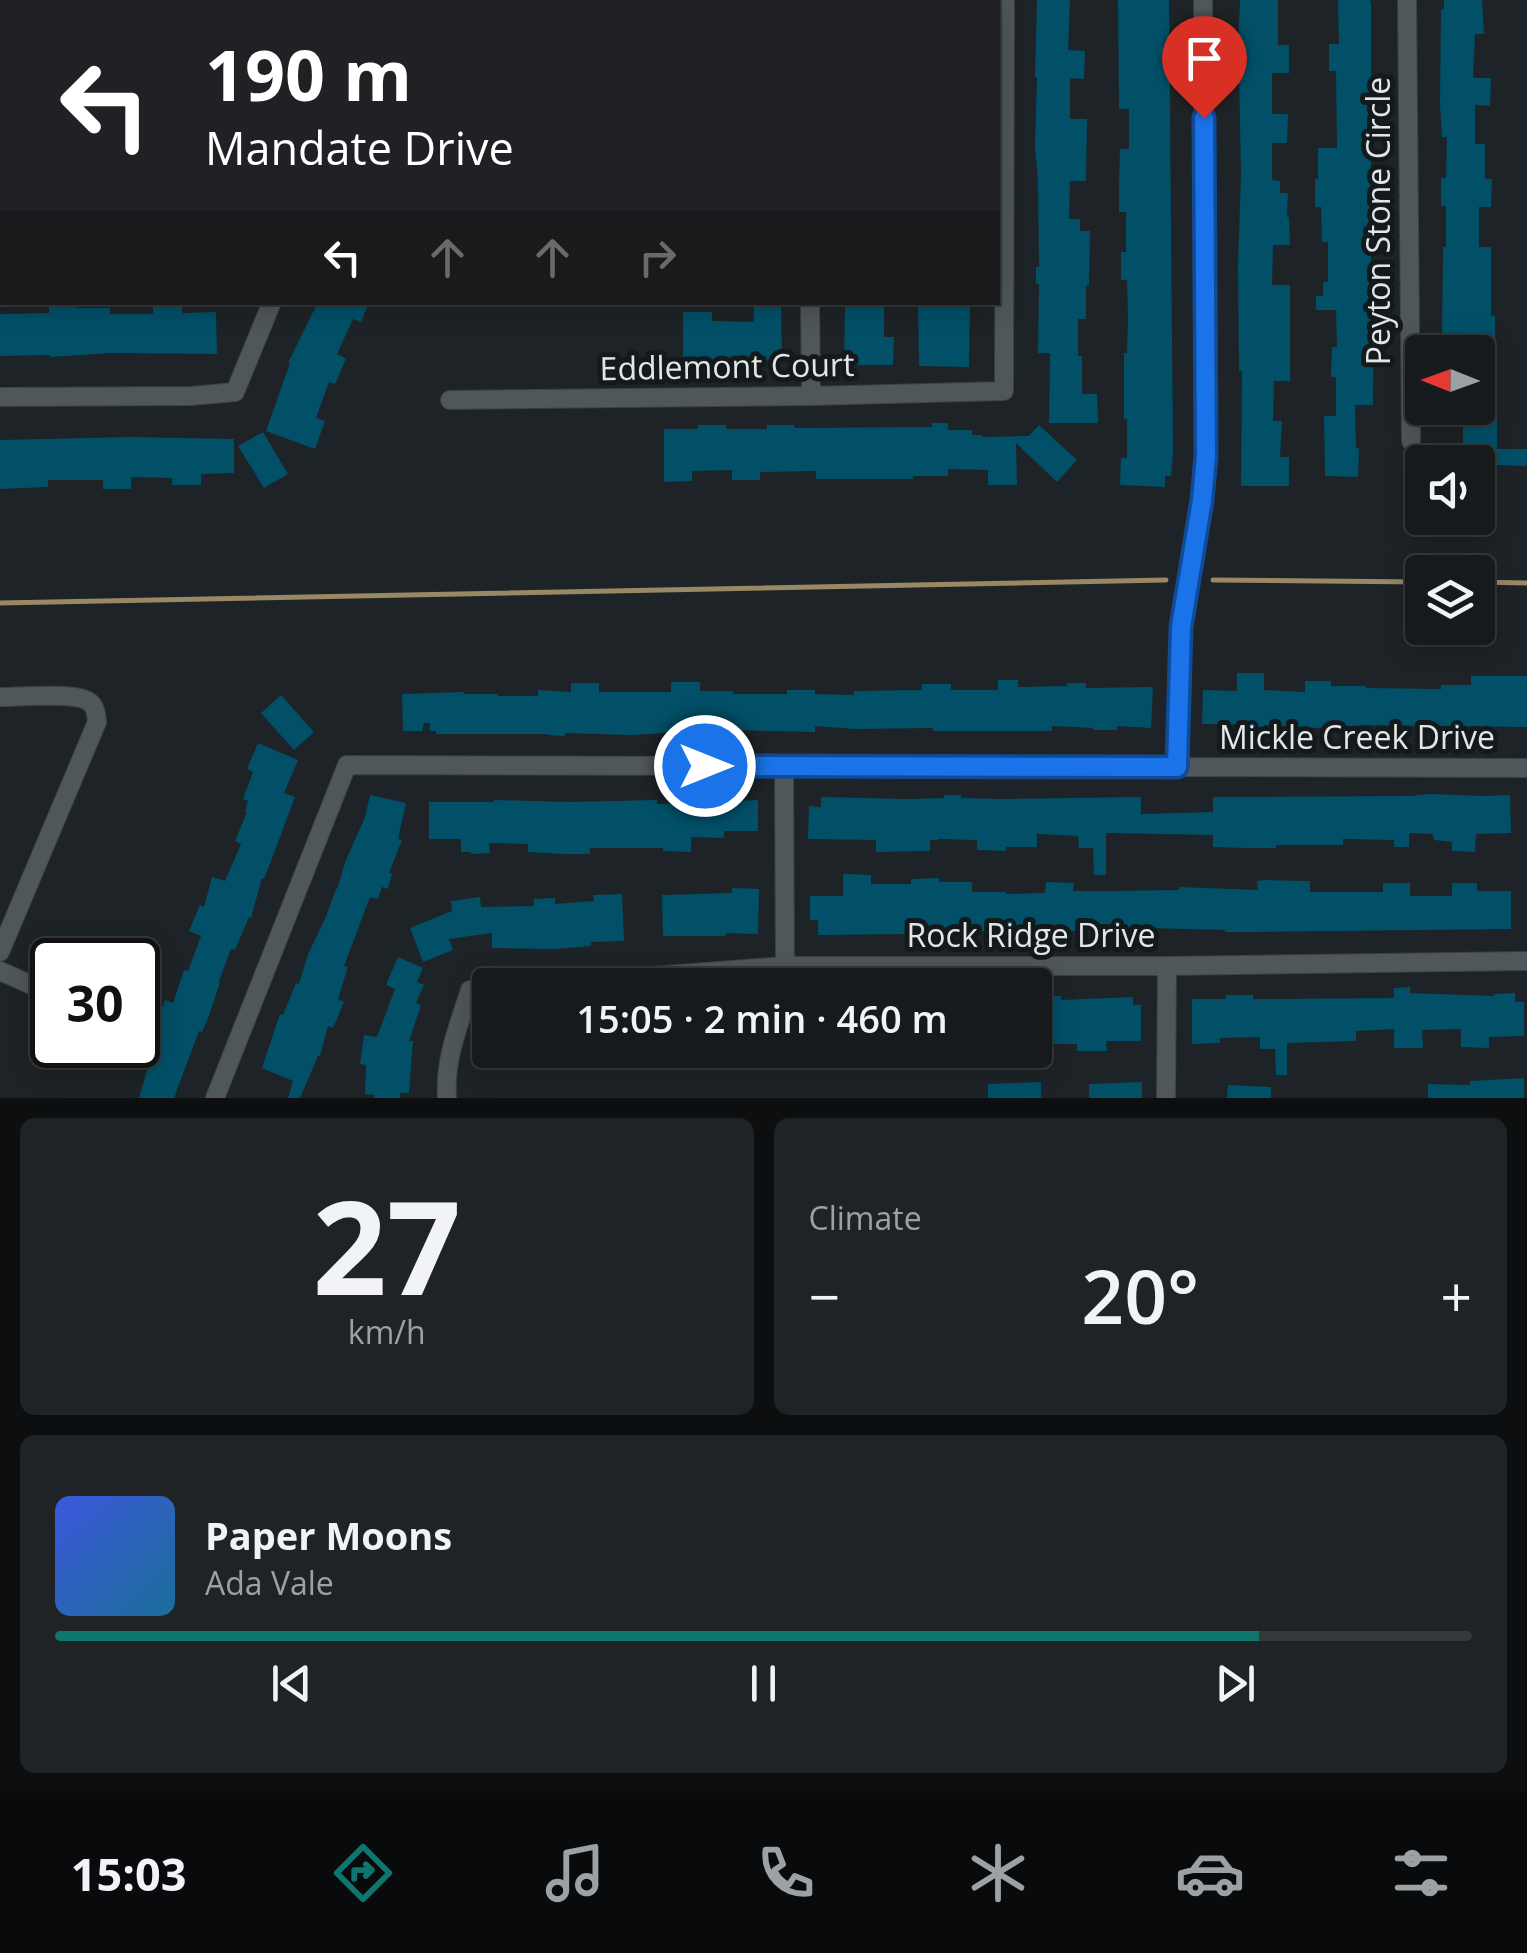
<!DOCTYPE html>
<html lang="en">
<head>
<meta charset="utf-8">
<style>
  body { margin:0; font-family:"Open Sans",sans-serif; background:#1f2325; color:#f1f3f6; height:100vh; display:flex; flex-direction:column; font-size:38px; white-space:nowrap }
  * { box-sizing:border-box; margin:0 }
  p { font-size:32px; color:#9ea1a3 }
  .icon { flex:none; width:55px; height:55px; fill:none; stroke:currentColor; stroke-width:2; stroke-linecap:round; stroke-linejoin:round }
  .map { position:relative; height:1098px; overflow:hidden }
  .drawer { display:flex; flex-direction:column; gap:20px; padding:20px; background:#0c0e0f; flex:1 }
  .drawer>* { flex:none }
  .banner { position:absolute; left:0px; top:0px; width:1000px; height:305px; box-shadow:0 5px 25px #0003,0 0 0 2px #35383b; background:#202124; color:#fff; overflow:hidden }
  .needle { width:65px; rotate:271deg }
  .buttons { position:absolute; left:1405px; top:335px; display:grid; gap:20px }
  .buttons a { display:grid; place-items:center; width:90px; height:90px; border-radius:10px; background:#161a1c; box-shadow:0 5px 25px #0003,0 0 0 2px #35383b; font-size:50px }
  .speed { position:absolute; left:30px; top:938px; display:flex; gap:20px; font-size:50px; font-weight:700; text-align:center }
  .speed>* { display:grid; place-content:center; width:130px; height:130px; border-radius:50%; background:#161a1c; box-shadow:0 5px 25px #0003,0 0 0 2px #35383b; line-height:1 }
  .speed .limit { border:5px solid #111; border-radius:15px; background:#fff; color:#111 }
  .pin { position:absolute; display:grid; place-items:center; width:85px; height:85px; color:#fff; margin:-102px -42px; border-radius:50% 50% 50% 0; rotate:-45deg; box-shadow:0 0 10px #0007 }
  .pin .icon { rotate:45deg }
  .me { position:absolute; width:110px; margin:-55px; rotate:90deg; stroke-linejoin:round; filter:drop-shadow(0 0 8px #0008) }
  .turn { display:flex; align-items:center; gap:35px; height:210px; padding:0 40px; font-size:45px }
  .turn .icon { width:130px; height:130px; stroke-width:2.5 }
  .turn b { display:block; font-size:70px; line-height:85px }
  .lanes { display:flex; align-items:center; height:95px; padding:0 40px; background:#0003; justify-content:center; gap:50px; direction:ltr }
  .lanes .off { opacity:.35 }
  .big { font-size:75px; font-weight:600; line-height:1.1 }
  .drawer .tile { flex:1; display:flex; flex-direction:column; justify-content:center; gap:15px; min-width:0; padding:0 35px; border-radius:15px; background:#1f2325 }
  .drawer .dial { align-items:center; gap:0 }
  .dial b { font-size:130px; line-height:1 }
  .song { display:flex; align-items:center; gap:30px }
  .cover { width:120px; height:120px; border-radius:15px; background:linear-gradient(135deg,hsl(230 70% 55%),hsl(200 70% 35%)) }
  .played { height:10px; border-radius:5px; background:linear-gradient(90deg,#0f766e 85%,#35383b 85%) }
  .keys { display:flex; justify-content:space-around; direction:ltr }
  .heat { display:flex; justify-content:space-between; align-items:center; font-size:55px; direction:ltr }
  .drawer .tiles { flex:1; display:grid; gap:20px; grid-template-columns:1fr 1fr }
  .tile:last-child { grid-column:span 2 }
  .trip { position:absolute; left:472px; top:968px; width:580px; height:100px; border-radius:10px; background:#161a1c; box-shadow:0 5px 25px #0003,0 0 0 2px #35383b; font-weight:600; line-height:100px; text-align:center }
  .tabs { display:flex; height:160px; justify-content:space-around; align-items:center; background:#090a0b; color:#9ea1a3 }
  .tabs .icon { width:70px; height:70px }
  .tabs .on { color:#0f766e }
  .tabs b { font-size:45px; color:#f1f3f6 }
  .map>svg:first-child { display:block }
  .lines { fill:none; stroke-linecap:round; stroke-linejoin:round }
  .stream { stroke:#988864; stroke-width:5 }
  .building { fill:#015068 }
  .minor-casing { stroke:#3c4043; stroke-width:20 }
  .minor { stroke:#4f575a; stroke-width:18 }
  .route-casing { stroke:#114b97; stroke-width:25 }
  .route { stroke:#1a73e8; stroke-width:18 }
  .labels { text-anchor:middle; stroke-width:10; stroke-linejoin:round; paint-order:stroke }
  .street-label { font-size:32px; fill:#e2e6e8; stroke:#141a1c }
</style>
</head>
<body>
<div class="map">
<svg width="1527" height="1098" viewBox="0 0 1527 1098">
  <rect width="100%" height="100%" fill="#1d2326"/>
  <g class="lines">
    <path class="stream" d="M1213 580 1422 582
      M1478 582 1527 583
      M0 603 1166 580"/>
  </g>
  <path class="building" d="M1037 0H1070L1068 50 1085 51 1084 79 1070 78V119H1087L1086 181H1070L1069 219H1080V231H1090L1089 285H1086V319H1078V356H1082V394H1097L1098 423H1049L1050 353H1038L1039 284H1036V267H1039L1038 181 1035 147 1037 77H1035Z
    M1118 0H1169L1173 453 1171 476H1165V487L1120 485 1121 458H1127V419H1124V353H1127L1128 317 1127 280H1121V252H1126V212H1119V184L1120 149H1129V109H1119Z
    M1240 0H1278V45H1289V73H1272V114H1288L1287 143H1272V180L1280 181V193H1288L1287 217H1289L1290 245H1273L1272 285H1290V381H1274L1273 421H1282L1280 457H1289V486H1241L1242 371H1239L1238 266 1241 174 1239 73H1237Z
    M1338 0H1370L1371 5V214H1374V241H1371V282H1374L1373 405H1355L1356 448 1359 449 1358 477 1325 476 1324 416H1336V377H1331L1332 347H1337L1336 310H1316V296H1323V282H1328V242H1322L1321 207H1315V179H1318V148H1337L1336 71H1329V44H1339Z
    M1444 0H1482L1484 34H1475L1473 78H1491L1490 106 1475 105V144H1485V179H1492L1491 207H1479V247H1491V316H1495V343H1492L1493 413H1497V449H1527V466L1496 465V474H1478V462H1463V408H1478V352H1444V343H1442L1443 247H1446V206H1441V178H1446L1447 137H1442L1440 104 1441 9H1444Z
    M318 302H369L361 322 353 319 337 354 346 359 335 384 329 382 316 418 325 421 315 449 266 431 290 363H288Z
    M754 302H781L782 360 683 362V312H712V321L754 322Z
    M845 302H884V337H894L893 365H844Z
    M918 302H970L969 367 919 366Z
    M153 304H182V313L216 312 217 354 111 353 50 357V355L0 356V314L49 313V305H76V308H110V314H153Z
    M931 423H948V430H972V435H982V437L1029 436 1039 425 1077 460 1057 482 1016 443 1017 485H988V470L948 469V476H913V479H816V471L760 472V480H732V470L692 471V481L664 482V429H698V425H726V429H767V425H794V428L932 427Z
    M263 432 288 474 264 488 238 446Z
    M131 437 234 439V473L201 474V485H172V478L131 477V489H103V480H48V487L0 489V440Z
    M1237 673H1264V690L1305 692V681H1331V686H1366V688L1441 689V685H1471V676H1527V727L1366 725 1314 728 1264 725V727H1237V724H1202L1203 690 1237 691Z
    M998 680H1018V687L1067 686V683H1086V688L1153 687 1151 728 1117 726V730H1093V728L1052 726V731H933V728L855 729 815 726V732L733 730V733L666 732V733L631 735 565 733V736L548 735V734H436V731H430V723H424L422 731H403L402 694 464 692V694H498V696H538V690L571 692V683H599V692H671V682H700V691H733V694H787V690H815V694L854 695V691L922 690V684H951V690H998Z
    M281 695 314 732 294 750 261 713Z
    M258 743 298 760 284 793 295 797 271 861 264 879 262 878 251 918 249 917 235 950 231 949 219 981 220 982 209 1016 202 1032 199 1031 174 1098H139L162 1020 158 1018 165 1000 173 1003 184 970 188 971 201 936 189 931 200 905 204 907 212 877 225 881 241 844 235 841 247 812 245 811 248 801 243 799 253 772 247 769Z
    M1433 794 1483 796 1510 795 1511 833 1476 834 1475 852 1452 851V842L1434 840 1433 834 1409 833V847H1394V840L1343 839V845H1276V848H1247L1213 847V835L1106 833V875H1094L1093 848H1079L1078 836 1037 834V847H1006V851L977 850V840L938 839V840H930V851L876 852V840L808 839 809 806 821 807V797L909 799 944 798V795H961V798L1006 799 1141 797V814L1213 812V797L1415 796V795Z
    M370 795 406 803 398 839 402 840 389 873 392 874 388 889 382 887 378 899 370 897 344 966 348 967 338 999 344 1002 333 1028 328 1026 320 1056H318L300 1098H288L293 1081 262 1068 280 1014 283 1015 296 983 299 984 308 954 325 919 336 889H337L346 860 365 817Z
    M494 800 569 802 657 800V804L758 800V831H724V838L691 837V852L663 851V848H590V854H562L528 852V844L489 843 490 853 471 854V852H461V839H429V802H494Z
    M843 874 871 875V884H911V879L939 878V882H972V892H1006V894L1045 893 1046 882 1074 883 1073 891H1112L1179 890V887L1258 890 1257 881 1264 880 1310 881V892H1383V883H1410V896H1452V883H1477V891H1511V929L1248 932H1225V930L1107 927V932L1041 930V932L972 931V934H944V928H905V934L818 935V920H810V896H843Z
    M732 888 759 889 758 934 726 933V936H663L662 895 732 893Z
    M622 894 624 941 591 942V946L556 949 492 948V933L449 939 453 950 423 962 410 928 452 911 451 901 480 897 481 907 534 906V899L555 898V904L594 901 593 895Z
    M398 957 423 968 417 982 424 985 416 1003 421 1005 409 1041H413L409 1093H400V1098H374V1095L365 1094 366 1065 360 1064 364 1035 377 1037 395 989 386 985Z
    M1410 987V993L1495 996 1494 994 1515 993V1002H1524V1036L1489 1037V1048L1461 1047V1029L1422 1030 1423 1048H1394V1029L1356 1031V1041L1287 1043V1075H1276L1275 1049H1260V1037L1220 1038V1043L1192 1044V999H1226V995H1253V999L1394 998V988Z
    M1043 996H1061V1000L1133 997V1005H1141V1041H1106L1107 1051H1077V1044H1035V1001H1043Z
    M527 1050H554L556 1068 529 1070Z
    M1524 1078V1098H1428V1084L1470 1085V1081Z
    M1041 1082V1098H988V1084Z
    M1142 1082V1098H1089V1084Z
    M1228 1085 1271 1087V1098H1227Z"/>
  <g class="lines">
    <g class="minor-casing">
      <path id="minor" d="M806 0V2
        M1407 0 1411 441
        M395 2 396 0
        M0 192H2
        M810 302 811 396
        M0 397 191 396 235 392 272 302
        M450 400 811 396 1004 391 1005 0
        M0 697C19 697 74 692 88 701 96 706 96 714 97 722L0 952
        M784 766 785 966
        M1177 767 1181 627 1202 500 1206 456 1203 0
        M0 971 52 994
        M536 985 785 966H1167L1527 961
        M215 1098 347 765 1527 768
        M447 1098C444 1060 459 1025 470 990L490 989
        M1166 1098 1167 966"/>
    </g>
    <use href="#minor" class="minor"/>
  </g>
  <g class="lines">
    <g class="route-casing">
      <path id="route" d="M705 766 1177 767 1181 627 1202 500 1206 456 1204 118"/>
    </g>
    <use href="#route" class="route"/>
  </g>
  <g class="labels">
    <g class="street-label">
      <text transform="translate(1379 221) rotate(-90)" y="11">Peyton Stone Circle</text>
      <text transform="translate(727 367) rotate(-1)" y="11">Eddlemont Court</text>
      <text x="1357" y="749">Mickle Creek Drive</text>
      <text x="1031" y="947">Rock Ridge Drive</text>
    </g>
  </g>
</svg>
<div class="buttons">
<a><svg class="needle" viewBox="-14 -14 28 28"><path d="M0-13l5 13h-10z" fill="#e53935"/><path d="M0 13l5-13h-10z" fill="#9ea1a3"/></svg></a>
<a><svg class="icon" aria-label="sound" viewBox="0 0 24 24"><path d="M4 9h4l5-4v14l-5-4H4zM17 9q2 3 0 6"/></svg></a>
<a><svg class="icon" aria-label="layers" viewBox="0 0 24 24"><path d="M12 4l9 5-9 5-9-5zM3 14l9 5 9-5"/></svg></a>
</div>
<div class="speed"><div class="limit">30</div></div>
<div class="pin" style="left:1204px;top:118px;background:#d93025"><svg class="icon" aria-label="arrive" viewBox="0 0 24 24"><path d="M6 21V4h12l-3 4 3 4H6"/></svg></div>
<svg class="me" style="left:705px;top:766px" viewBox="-20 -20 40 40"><circle r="17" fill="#1a73e8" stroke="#fff" stroke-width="3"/><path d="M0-11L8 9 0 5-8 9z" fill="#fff"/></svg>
<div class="trip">15:05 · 2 min · 460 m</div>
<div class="banner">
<div class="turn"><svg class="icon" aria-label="left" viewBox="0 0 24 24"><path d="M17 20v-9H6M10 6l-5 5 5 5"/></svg><div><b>190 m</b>Mandate Drive</div></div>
<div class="lanes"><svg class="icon" aria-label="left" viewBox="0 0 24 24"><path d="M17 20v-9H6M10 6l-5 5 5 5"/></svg><svg class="icon off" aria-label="ahead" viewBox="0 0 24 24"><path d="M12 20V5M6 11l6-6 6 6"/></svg><svg class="icon off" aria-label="ahead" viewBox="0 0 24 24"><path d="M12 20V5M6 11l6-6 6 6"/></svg><svg class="icon off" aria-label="right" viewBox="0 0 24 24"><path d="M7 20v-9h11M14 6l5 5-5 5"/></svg></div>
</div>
</div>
<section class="drawer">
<div class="tiles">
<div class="tile dial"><b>27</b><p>km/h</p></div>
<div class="tile"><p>Climate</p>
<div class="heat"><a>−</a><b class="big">20°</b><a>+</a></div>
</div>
<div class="tile">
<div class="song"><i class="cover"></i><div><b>Paper Moons</b><p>Ada Vale</p></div></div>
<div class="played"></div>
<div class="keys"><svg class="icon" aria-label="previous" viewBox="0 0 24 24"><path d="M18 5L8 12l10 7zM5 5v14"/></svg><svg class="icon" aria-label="pause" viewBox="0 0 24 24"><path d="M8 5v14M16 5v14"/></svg><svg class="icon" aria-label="next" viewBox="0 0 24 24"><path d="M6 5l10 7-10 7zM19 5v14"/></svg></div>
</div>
</div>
</section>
<nav class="tabs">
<b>15:03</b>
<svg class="icon on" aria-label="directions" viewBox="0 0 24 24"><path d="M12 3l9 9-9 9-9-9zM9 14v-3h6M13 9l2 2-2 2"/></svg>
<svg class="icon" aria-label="music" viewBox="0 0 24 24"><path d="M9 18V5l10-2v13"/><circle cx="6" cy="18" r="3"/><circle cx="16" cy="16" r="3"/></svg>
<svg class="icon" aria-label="phone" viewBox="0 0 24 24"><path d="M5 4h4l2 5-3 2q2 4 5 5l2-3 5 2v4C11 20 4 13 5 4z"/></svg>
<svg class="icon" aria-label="climate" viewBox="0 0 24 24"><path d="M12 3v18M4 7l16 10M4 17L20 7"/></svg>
<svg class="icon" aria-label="car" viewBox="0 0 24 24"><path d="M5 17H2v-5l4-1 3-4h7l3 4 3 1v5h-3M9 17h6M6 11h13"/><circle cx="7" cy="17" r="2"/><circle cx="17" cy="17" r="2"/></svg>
<svg class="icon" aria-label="filters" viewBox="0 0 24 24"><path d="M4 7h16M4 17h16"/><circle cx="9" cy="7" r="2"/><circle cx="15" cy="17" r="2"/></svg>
</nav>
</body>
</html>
